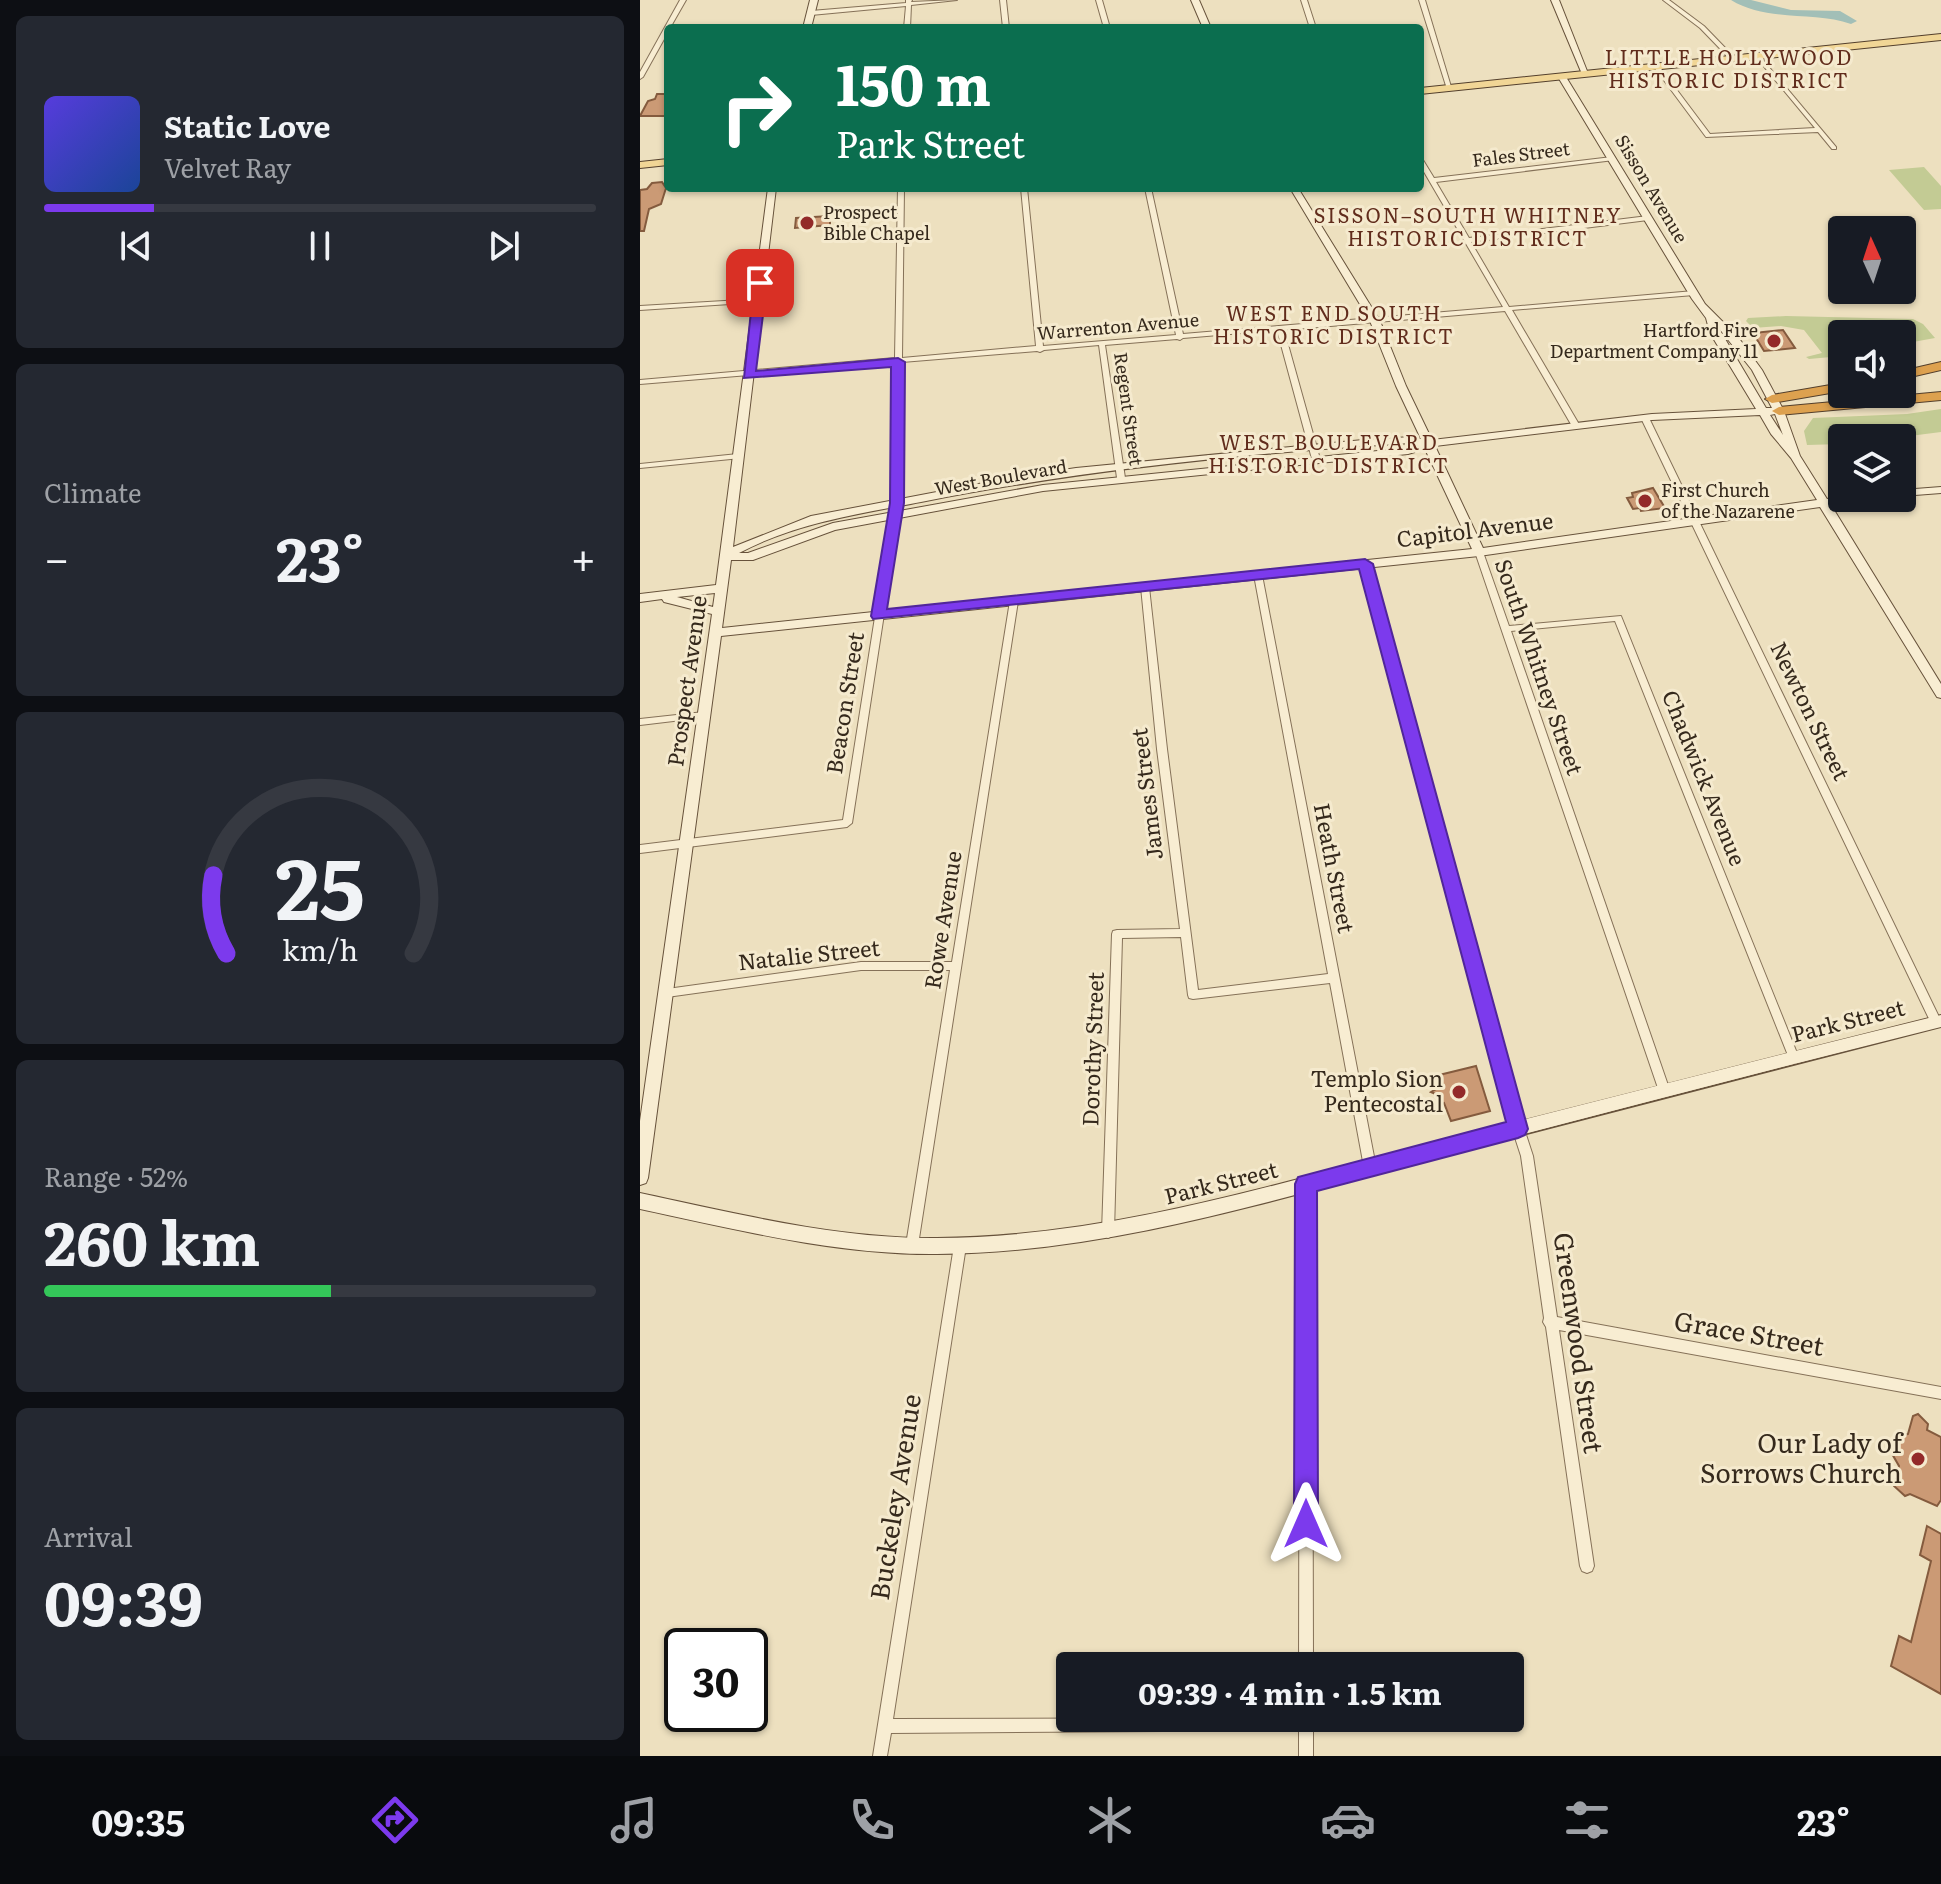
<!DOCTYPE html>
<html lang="en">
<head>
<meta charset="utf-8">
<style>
  body { margin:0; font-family:Literata,serif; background:#242831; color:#f1f3f6; height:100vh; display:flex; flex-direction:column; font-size:30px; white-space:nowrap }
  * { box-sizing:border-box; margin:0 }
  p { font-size:26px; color:#9ea1a6 }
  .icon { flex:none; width:44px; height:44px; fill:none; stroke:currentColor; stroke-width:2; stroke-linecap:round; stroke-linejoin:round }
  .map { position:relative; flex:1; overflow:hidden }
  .details { display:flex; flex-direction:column; gap:16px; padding:16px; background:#0d0f14; width:640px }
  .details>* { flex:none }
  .hud { position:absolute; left:24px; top:24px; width:760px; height:168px; border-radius:8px; box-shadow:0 2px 6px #0004; background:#0b6e4f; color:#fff; overflow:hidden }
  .needle { width:52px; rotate:357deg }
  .controls { position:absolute; left:1188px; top:216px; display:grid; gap:16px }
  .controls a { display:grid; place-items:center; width:88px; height:88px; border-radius:8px; background:#171b24; box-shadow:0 2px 6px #0004; font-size:40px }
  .speed { position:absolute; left:24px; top:1628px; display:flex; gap:16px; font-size:40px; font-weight:700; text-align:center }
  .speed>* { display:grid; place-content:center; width:104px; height:104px; border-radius:50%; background:#171b24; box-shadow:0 2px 6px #0004; line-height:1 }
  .speed .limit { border:4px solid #111; border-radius:12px; background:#fff; color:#111 }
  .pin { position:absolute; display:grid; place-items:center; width:68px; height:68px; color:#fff; margin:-34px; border-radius:16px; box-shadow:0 4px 12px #0006 }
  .me { position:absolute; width:88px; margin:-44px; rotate:0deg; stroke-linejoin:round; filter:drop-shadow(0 0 6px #0008) }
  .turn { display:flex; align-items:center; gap:28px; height:168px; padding:0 40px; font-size:36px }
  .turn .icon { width:104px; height:104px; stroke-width:2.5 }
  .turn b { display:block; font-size:56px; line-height:68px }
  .big { font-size:60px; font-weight:700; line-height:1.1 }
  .details .widget { flex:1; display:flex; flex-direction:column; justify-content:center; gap:12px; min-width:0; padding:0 28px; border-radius:12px; background:#242831 }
  .details .dial { align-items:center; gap:0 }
  .dial svg { height:208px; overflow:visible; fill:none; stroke:#363941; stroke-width:7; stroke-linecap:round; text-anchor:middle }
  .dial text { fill:#f1f3f6; stroke:none }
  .song { display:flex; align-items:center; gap:24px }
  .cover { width:96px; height:96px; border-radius:12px; background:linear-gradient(135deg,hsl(250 70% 55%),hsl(220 70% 35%)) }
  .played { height:8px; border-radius:4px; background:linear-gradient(90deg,#7c3aed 20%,#363941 20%) }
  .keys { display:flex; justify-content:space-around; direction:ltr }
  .heat { display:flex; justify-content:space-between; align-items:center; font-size:44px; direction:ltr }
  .charge { height:12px; border-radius:6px; background:linear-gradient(90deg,#34c759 52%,#363941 0) }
  .trip { position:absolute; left:416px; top:1652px; width:468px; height:80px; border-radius:8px; background:#171b24; box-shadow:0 2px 6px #0004; font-weight:700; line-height:80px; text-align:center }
  .dock { display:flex; height:128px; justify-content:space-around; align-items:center; background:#090b0e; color:#9ea1a6 }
  .dock .icon { width:56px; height:56px }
  .dock .selected { color:#7c3aed }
  .dock b { font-size:36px; color:#f1f3f6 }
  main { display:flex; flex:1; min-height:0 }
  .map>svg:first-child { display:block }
  .green { fill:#c3cb94 }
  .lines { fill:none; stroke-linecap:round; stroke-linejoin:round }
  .river { fill:#a2bfb7; fill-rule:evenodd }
  .building { fill:#cb9a75; stroke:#845b3e; stroke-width:2 }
  .street-casing { stroke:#857158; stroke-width:2 }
  .secondary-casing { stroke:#67523b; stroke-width:2 }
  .primary-casing { stroke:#533f2c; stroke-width:2 }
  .highway-casing { stroke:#533f2c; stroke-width:2 }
  .street { fill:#f8edd2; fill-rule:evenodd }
  .secondary { fill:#f8edd2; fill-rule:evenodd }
  .primary { fill:#f1d696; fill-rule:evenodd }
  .highway { fill:#dda14f; fill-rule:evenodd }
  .route { fill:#7c3aed; stroke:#51269a; stroke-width:2 }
  .poi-dot { fill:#932a29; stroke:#f5eace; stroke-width:3 }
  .labels { text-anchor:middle; stroke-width:6; stroke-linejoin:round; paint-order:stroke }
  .far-street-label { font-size:18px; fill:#35291c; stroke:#f5eace }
  .far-poi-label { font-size:18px; fill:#35291c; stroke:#f5eace; text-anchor:start }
  .far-neighbourhood-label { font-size:20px; letter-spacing:2px; fill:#612c1c; stroke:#f5eace }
  .street-label { font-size:22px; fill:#35291c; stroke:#f5eace }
  .poi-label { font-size:22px; fill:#35291c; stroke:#f5eace; text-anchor:end }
  .near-street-label { font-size:26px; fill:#35291c; stroke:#f5eace }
  .near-poi-label { font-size:26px; fill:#35291c; stroke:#f5eace; text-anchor:end }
</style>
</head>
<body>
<main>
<section class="details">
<div class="widget">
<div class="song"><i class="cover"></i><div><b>Static Love</b><p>Velvet Ray</p></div></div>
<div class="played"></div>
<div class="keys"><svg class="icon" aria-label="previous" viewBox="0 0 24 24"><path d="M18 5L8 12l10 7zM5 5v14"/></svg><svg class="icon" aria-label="pause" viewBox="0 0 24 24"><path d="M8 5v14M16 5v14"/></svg><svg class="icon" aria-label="next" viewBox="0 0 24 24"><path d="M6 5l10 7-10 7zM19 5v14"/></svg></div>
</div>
<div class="widget"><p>Climate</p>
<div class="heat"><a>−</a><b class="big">23°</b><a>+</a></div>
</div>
<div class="widget dial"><svg viewBox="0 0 100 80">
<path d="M14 69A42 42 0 1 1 86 69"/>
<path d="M14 69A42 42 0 0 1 9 39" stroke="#7c3aed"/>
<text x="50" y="56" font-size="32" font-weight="700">25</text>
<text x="50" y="72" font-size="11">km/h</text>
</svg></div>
<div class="widget"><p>Range · 52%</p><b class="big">260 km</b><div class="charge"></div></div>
<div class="widget"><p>Arrival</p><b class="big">09:39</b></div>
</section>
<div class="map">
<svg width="1301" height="1756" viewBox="0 0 1301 1756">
  <rect width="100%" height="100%" fill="#ede0bf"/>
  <path class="green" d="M1284 167 1301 186V209L1284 210 1249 170Z
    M1146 316 1273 319 1283 324 1295 338 1262 344V334H1202V356L1169 359 1166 357 1182 353 1164 330 1141 326 1113 328 1106 321 1108 318Z
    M1301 409V432L1254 438H1202V444L1167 445 1164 431 1173 418 1267 414Z"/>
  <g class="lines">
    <path class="river" d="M1091 0H1111L1151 10 1200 11 1217 21 1211 24C1175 11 1126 22 1091 0Z"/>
  </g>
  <path class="building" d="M17 94H28V116H0L8 101 15 99Z
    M12 183 22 182 26 188 21 204 9 209 4 231H0V190L7 189Z
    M190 216V225L155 228 156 218Z
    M1143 330 1155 348 1124 351 1113 333Z
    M1013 488 1025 508 1001 511 1000 508 993 509 987 498 993 497 992 493Z
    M836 1066 850 1111 811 1121 804 1103 801 1104 798 1095 791 1092 796 1089 791 1077Z
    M1278 1414 1288 1424 1287 1430 1301 1437V1500L1297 1506 1270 1494 1265 1496 1254 1486 1259 1466 1251 1452 1255 1438 1268 1434 1273 1416Z
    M1287 1526 1301 1534V1694L1251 1666 1259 1636 1271 1642 1291 1561 1280 1555Z"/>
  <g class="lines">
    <g class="street-casing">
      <path id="street" d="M40 0H46L30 28H28V32L3 77 0 79V72Z
        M266 0H272L271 2 317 0 271 5 270 28H264L266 6 171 15 168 13 171 11 266 3Z
        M360 0H366L369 28H363Z
        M456 0H462L470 28H464Z
        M661 0H667L676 28H670Z
        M779 0H785L812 90 807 89Z
        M1023 0H1029L1064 26 1095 58V60H1091L1060 28Z
        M1118 54 1196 147V149H1192L1178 132 1066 137 1014 67 1019 66 1070 134 1175 128 1116 57 1115 56Z
        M972 157 975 159 974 160 796 182 829 238 1008 216 1011 218 1008 220 831 242 869 307 1054 291 1057 293 1054 295 872 310 940 426 939 428H933L932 426 865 311 644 330 680 459 676 461 672 459 637 330 543 338 540 340 537 339 465 345 485 478 481 480 477 478 459 345 404 350 400 352 397 351 262 362 261 503 212 823 207 827 0 853V845L203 820 253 503 255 363 0 384V380L255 358 258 188H264L262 358 396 346 381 188H387L403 346 536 335 505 188H511L543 334 863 307 780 165V158L783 160 794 178Z
        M118 299 120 300V302L0 310V306Z
        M1002 416H1008L1009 418 1301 1021 1300 1025 1296 1027 1292 1025 1001 418Z
        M98 454 102 456 101 458 0 468V464Z
        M839 549 843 552 869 626 981 616 1159 1058 1158 1061 1154 1063 1150 1061 1149 1058 975 621 871 631 1030 1091 1028 1094 1024 1096 1020 1094 835 552Z
        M725 561 729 564 878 1110 893 1156 917 1317 1301 1387V1399L919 1330 954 1566 952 1571 947 1573 942 1571 940 1566 906 1327 903 1322 904 1318 881 1156 866 1110 721 564Z
        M618 572 622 575 736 1167 734 1171 730 1172 726 1171 724 1167 690 983 553 999 549 998 548 995 541 937 482 938 474 1232 472 1236 468 1238 464 1236 462 1232 472 934 473 931 477 930 540 929 517 749 501 587 502 585 505 584 509 587 527 749 558 990 688 974 614 575Z
        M374 598 378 601 278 1245 276 1249 272 1251 268 1249 266 1245 310 970H221L27 997 23 996 22 993 23 990 27 989 221 962H312L370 601Z
        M64 712 67 713 69 715 67 717 0 725V719Z
        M666 1179 670 1180 672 1184 673 1666H659L660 1184 662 1180Z
        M320 1240 324 1242 326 1246 253 1719 673 1718V1756H659V1730L251 1733 247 1756H233L314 1246 316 1242Z"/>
    </g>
    <g class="secondary-casing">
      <path id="secondary" d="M170 0H178L171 28H163Z
        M551 0H559L571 28H563Z
        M911 0H919L949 76 942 74Z
        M922 75 926 77 1065 304 1098 337 1122 370 1144 411 1160 456 1187 499 1202 497 1222 498 1216 501 1191 505 1301 684V698L1297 697 1180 507 839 556 81 636 8 1178 6 1183 0 1185V1121L72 614 24 602 22 599 0 602V594L76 585 128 188H136L93 547 171 516 370 478 436 468 723 440 771 437 781 439 756 386 730 321 650 188H658L740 321 766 386 792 440 1012 414 1116 409 1070 333 1066 318 1052 299 918 77ZM1078 327 1112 370 1132 408H1126ZM1135 414 1143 435 1130 415ZM1120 415 1131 434 1151 458 1177 500 843 548 795 446 1012 420ZM771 443 777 445 767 448 403 485 193 523 108 553H99C155 523 219 514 281 502 442 470 607 453 771 443ZM785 449 832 549 82 628 91 560H113L195 530 403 491 768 454ZM75 593 73 607 37 597Z
        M1301 487V493L1262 496V490Z
        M1301 1015V1027C1128 1070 955 1115 782 1161 623 1203 463 1253 297 1254 197 1255 98 1230 0 1209V1193C98 1214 197 1239 297 1238 463 1237 623 1188 782 1146 955 1101 1128 1057 1301 1015Z"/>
    </g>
    <g class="primary-casing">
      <path id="primary" d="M1301 34V40L780 94V88Z
        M28 159V165L0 168V162Z"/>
    </g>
    <g class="highway-casing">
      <path id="highway" d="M1301 362V370L1262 379V371Z
        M1202 383V391L1132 403 1125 399 1132 395Z
        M1301 392V400L1139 415 1132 411 1139 407Z"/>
    </g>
    <use href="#street" class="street"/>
    <use href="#secondary" class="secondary"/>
    <use href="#primary" class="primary"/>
    <use href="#highway" class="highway"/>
  </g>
  <path class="route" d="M120 280 127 283 116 371 258 358 265 362 264 503 247 609 725 559 733 564 888 1129 885 1135 878 1138 677 1191 678 1524 675 1533 666 1536 657 1533 654 1524 655 1184 658 1177 866 1122 719 569 233 619 231 616 250 503 251 367 104 378 114 283Z"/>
  <g class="poi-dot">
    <circle cx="167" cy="223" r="8"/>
    <circle cx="1134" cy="341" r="8"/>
    <circle cx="1005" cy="501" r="8"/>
    <circle cx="819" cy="1092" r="8"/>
    <circle cx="1278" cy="1459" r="8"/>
  </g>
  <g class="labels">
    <g class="far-street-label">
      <text transform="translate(881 155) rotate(-7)" y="6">Fales Street</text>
      <text transform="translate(1011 189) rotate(59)" y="6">Sisson Avenue</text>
      <text transform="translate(478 327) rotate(-5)" y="6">Warrenton Avenue</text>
      <text transform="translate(488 409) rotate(82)" y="6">Regent Street</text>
      <text transform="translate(361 478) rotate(-10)" y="6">West Boulevard</text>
    </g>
    <g class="far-poi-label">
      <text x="183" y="219">Prospect<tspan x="183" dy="21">Bible Chapel</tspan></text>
      <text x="1118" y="337" text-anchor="end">Hartford Fire<tspan x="1118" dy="21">Department Company 11</tspan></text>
      <text x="1021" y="497">First Church<tspan x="1021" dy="21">of the Nazarene</tspan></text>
    </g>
    <g class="far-neighbourhood-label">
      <text x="1089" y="65">LITTLE HOLLYWOOD<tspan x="1089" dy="23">HISTORIC DISTRICT</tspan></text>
      <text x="828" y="223">SISSON–SOUTH WHITNEY<tspan x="828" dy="23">HISTORIC DISTRICT</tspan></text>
      <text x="694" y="321">WEST END SOUTH<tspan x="694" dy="23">HISTORIC DISTRICT</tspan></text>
      <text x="689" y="450">WEST BOULEVARD<tspan x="689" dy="23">HISTORIC DISTRICT</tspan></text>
    </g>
    <g class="street-label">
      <text transform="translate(835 530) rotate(-7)" y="8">Capitol Avenue</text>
      <text transform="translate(899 667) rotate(71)" y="8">South Whitney Street</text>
      <text transform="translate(47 681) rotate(-82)" y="8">Prospect Avenue</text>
      <text transform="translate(205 703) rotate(-81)" y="8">Beacon Street</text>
      <text transform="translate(1170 711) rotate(64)" y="8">Newton Street</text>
      <text transform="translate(1064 778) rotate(68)" y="8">Chadwick Avenue</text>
      <text transform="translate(507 794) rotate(-97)" y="8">James Street</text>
      <text transform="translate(694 868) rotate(79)" y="8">Heath Street</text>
      <text transform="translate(303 920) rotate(-81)" y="8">Rowe Avenue</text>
      <text transform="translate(169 955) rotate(-6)" y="8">Natalie Street</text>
      <text transform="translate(1208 1021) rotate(-14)" y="8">Park Street</text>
      <text transform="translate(453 1049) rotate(-88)" y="8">Dorothy Street</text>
      <text transform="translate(581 1183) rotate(-14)" y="8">Park Street</text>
    </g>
    <g class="poi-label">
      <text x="803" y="1087">Templo Sion<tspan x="803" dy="25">Pentecostal</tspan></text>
    </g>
    <g class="near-street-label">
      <text transform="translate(1109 1334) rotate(10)" y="9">Grace Street</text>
      <text transform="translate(938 1343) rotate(82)" y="9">Greenwood Street</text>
      <text transform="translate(256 1497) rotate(-81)" y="9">Buckeley Avenue</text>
    </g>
    <g class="near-poi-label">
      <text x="1262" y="1453">Our Lady of<tspan x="1262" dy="30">Sorrows Church</tspan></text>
    </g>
  </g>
</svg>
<div class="controls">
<a><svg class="needle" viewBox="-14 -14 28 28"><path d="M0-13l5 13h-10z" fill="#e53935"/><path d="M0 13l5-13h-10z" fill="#9ea1a6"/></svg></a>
<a><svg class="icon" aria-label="sound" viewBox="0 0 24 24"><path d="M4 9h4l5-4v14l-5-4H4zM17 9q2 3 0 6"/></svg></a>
<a><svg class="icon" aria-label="layers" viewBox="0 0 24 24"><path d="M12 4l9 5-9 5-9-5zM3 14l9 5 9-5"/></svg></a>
</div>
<div class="speed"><div class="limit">30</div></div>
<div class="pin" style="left:120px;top:283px;background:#d93025"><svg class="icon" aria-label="arrive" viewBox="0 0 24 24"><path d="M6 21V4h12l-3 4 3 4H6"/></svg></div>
<svg class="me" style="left:666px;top:1524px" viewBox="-20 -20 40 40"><path d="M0-17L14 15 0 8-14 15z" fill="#7c3aed" stroke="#fff" stroke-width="4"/></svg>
<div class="trip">09:39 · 4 min · 1.5 km</div>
<div class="hud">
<div class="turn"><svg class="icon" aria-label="right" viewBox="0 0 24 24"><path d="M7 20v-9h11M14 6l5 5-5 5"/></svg><div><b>150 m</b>Park Street</div></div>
</div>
</div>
</main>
<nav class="dock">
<b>09:35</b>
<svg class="icon selected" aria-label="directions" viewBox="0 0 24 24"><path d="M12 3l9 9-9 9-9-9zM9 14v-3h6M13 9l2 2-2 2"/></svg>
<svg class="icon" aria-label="music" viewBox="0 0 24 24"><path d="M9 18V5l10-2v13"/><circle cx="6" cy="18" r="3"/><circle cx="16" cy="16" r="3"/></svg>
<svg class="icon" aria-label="phone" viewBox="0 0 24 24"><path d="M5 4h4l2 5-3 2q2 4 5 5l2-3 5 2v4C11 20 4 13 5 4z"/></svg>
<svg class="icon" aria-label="climate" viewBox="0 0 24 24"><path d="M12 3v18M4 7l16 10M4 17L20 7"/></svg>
<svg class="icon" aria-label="car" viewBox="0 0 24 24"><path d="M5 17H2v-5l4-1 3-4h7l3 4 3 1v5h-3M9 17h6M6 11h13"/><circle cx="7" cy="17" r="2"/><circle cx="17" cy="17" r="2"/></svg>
<svg class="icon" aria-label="filters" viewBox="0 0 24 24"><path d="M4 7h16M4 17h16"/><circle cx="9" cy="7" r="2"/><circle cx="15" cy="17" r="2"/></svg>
<b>23°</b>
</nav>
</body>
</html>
